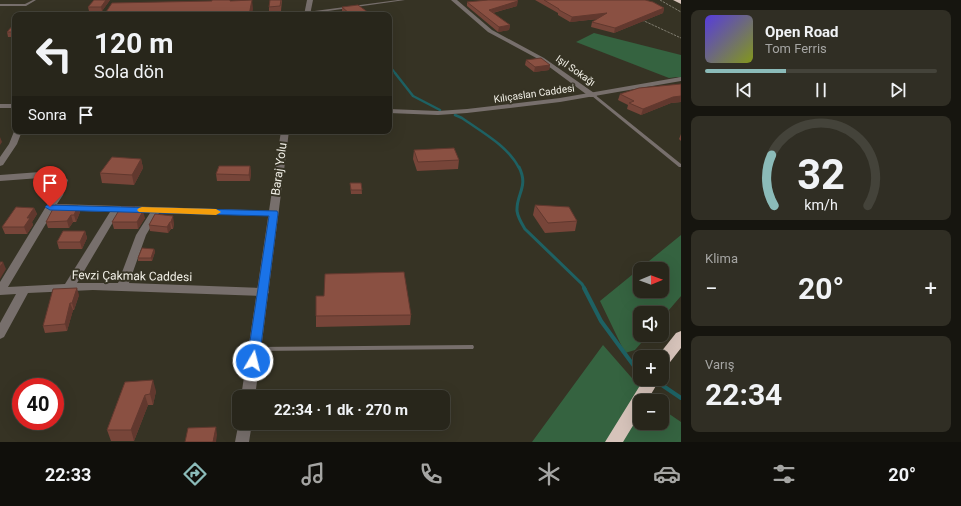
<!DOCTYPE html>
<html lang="tr">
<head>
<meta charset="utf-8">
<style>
  body { margin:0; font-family:Roboto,sans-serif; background:#302e24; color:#f1f3f6; height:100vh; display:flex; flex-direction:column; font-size:15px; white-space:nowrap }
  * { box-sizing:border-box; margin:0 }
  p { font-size:13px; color:#a5a5a3 }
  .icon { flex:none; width:22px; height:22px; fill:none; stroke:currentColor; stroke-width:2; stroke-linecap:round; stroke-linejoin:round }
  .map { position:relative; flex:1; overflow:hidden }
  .panel { display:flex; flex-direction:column; gap:10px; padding:10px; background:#16150f; width:280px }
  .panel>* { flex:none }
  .top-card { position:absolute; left:12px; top:12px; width:380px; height:122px; border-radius:8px; box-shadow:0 4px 16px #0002,0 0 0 1px #44433a; background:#28261b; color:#f1f3f6; overflow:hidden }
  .needle { width:26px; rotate:89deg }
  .buttons { position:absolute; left:633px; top:262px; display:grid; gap:8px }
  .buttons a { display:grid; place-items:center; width:36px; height:36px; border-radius:8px; background:#28261b; box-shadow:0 4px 16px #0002,0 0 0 1px #44433a; font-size:20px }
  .speed { position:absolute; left:12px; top:378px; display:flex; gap:8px; font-size:20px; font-weight:700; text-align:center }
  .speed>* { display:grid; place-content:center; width:52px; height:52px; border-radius:50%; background:#28261b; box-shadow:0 4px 16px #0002,0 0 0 1px #44433a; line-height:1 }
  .speed .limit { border:6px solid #d22; background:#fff; color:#111 }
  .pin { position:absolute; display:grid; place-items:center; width:34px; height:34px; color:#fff; margin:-41px -17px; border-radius:50% 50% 50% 0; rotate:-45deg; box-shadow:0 0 4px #0007 }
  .pin .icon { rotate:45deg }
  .me { position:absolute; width:44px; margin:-22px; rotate:8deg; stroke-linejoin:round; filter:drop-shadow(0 0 3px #0008) }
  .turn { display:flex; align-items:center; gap:14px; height:84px; padding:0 16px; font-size:18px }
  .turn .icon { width:52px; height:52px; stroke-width:2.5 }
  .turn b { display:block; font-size:28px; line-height:34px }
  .then { display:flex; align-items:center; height:38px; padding:0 16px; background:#0003; gap:8px; font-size:15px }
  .big { font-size:30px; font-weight:700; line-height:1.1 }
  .panel .card { flex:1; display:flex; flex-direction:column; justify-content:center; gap:6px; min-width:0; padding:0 14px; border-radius:8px; background:#302e24 }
  .panel .dial { align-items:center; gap:0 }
  .dial svg { height:104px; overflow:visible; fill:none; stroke:#44433a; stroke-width:7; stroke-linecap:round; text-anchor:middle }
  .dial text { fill:#f1f3f6; stroke:none }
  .song { display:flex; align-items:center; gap:12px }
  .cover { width:48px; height:48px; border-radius:6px; background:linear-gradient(135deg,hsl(250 70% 55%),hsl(70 70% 35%)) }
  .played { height:4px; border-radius:2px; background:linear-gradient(90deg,#8bbbb9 35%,#44433a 35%) }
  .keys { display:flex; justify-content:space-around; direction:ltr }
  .heat { display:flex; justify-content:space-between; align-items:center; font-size:22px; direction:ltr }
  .trip { position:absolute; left:232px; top:390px; width:218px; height:40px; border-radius:8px; background:#28261b; box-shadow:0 4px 16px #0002,0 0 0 1px #44433a; font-weight:700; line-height:40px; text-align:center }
  .tab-bar { display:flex; height:64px; justify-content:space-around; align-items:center; background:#100f0b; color:#a5a5a3 }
  .tab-bar .icon { width:28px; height:28px }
  .tab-bar .active { color:#8bbbb9 }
  .tab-bar b { font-size:18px; color:#f1f3f6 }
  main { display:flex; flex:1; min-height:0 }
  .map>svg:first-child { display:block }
  .green { fill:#356340; fill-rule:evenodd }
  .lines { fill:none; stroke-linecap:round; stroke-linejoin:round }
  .stream-far3 { stroke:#1e6163; stroke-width:2 }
  .stream-far2 { stroke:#1e6163; stroke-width:2.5 }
  .stream-far1 { stroke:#1e6163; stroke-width:3 }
  .stream { stroke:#1e6163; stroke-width:4 }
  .path { stroke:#7f7c6f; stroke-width:1; stroke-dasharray:2.5 1; stroke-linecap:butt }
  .service { fill:#776f6c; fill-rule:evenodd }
  .minor { fill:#776f6c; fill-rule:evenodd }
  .tertiary { fill:#776f6c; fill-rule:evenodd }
  .motorway { fill:#d6c3ba; fill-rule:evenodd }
  .wall { fill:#774539 }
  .shaded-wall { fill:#61382e }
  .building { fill:#8a5042; stroke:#61382e }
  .route { fill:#1a73e8; stroke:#114b97 }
  .slow { fill:#f59e0b }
  .labels { text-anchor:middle; stroke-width:4; stroke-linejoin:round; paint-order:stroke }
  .far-street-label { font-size:10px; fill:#f2f0e7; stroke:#363324 }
  .street-label { font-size:12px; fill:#f2f0e7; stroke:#363324 }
</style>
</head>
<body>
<main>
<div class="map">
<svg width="681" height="442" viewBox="0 0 681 442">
  <rect width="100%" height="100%" fill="#363324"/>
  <path class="green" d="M594 33 681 55V78L677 77 669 78 576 42Z
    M681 235V296L662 318V313H640V335H648L635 350 625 353 600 301ZM640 269H662V291H640Z
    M603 345 652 401H640V423H662V409L681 422V442H532Z"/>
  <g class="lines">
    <path class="stream-far3" d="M389 65 396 74"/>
    <path class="stream-far2" d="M395 73 413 96 440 110
      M455 115 462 118C482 132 508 146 519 168"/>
    <path class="stream-far1" d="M519 167C529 187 516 194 517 211 518 218 522 224 525 229L582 284 585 289"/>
    <path class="stream" d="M584 288 601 321 634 366 640 370
      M653 379 681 398"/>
    <path class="path" d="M660 0 681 12
      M642 20 681 38"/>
    <path class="service" d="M33 0H36L26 6H0V4H25Z
      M398 0H405L307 14 306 13 307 12Z
      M592 94H594L681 164V167H679L592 96Z
      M471 345H473L474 347 473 349H471L256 351H254L253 349 254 347H256Z"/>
    <path class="minor" d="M451 0H457L492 30 544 58 597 95 596 97H590L540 60 488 32Z
      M15 129V131H22L17 144 3 165 0 166V157L9 144Z
      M40 172 62 174 68 180 63 195 57 204 276 211 278 213 273 216 159 213 146 235 129 283 263 288 267 289 269 292 267 295 263 296 93 290 28 293 4 337 0 339V323L16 294 0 295V282L53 195 58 180 56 179 40 178 0 181V175ZM54 210 110 212 65 284 8 287ZM119 212 150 213 136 235 118 283H77Z"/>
    <path class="tertiary" d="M307 0H313L310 15H304Z
      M681 77V81L560 102 467 113 438 115 389 113V109L438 111 467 109 560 98Z
      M0 104H15V108H0Z
      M281 131H289L255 397H241Z
      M239 421V423H252L249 442H235Z"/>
    <path class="motorway" d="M673 0H681V4Z
      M681 331V348L667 366 662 368V357H657L676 333Z
      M644 379H660L647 401H640V414L623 442H605Z"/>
  </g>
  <path class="wall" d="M110 0 102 11H89L88 7Z
    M282 0 281 11H269V7Z
    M535 0H645L664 8 663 13 614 33 591 27 592 22 598 19 570 22 558 15V13Z
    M467 2 517 6 493 13 510 25 509 30 498 32 467 6Z
    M342 7 369 13V15H346L342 12Z
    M15 23V37H8L7 32Z
    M526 60 550 65 549 70 534 72 525 65Z
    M681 84V102L671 103 641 115 627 109 628 105 618 100 620 94Z
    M681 134V141L679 139Z
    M414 150 459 160 458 169 417 171 413 159Z
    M141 159 143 168 134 185 102 183 100 173Z
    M250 166 251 173 250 181H217L216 174Z
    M56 181 53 189H35L33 183Z
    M350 183H361L362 194H351Z
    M535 205 577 221 575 231 545 233 533 215Z
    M78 206 80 212 76 222H73L69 228H48L46 222Z
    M135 207 136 211 145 218 138 229H114L112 222Z
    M34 208 37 214 32 222 33 225 27 234H5L2 227Z
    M155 214 174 223 173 229H171L168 233 150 231 149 225Z
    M85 231 87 238 82 249H59L57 242Z
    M154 249 155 252 152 261H138V258Z
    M79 295 74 310H73L67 331 45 333 43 326Z
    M324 296 411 315 410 325 316 327V316Z
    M125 382 156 391 153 405H148L134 441H111L107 430Z"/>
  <path class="shaded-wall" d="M106 0H110L102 11 101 7Z
    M252 0 253 9 252 15H249Z
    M518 1 517 6 488 14 489 10Z
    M664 8 663 13 614 33 615 28Z
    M369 13V15H351Z
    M607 13 606 18 570 22 572 17Z
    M510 25 509 30 498 32 499 27Z
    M550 65 549 70 534 72 535 67Z
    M681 96V102L671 103 641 115 643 109 673 97Z
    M0 137 2 142 0 145Z
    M141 159 143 168 134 185 132 175Z
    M250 166 251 173 250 181 249 175Z
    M54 174 56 181 53 189 51 183Z
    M78 206 80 212 76 222 74 215Z
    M34 208 37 214 32 222 33 225 27 234 24 227 27 218Z
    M143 211 145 218 138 229 137 222Z
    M71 215 73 222 69 228 67 221Z
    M173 216 174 223 173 229 171 222Z
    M170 222 171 229 168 233 167 227Z
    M85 231 87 238 82 249 80 242Z
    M154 249 155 252 152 261 151 258Z
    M3 262 6 269 0 279V267Z
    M77 288 79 295 74 310 72 303Z
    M70 303 73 310 67 331 65 324Z
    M153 380 156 391 153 405 150 394Z
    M145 395 148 405 134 441 131 430Z
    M216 427 217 435 216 442H213Z"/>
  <path class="building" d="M94 0H106L101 7H88Z
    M212 0H230V1L252 0 249 15H104L112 3 212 1Z
    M270 0H281L280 6 269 7Z
    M488 0H517L518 1 489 10 510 25 499 27 467 2Z
    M544 0H645L653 2 664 8 615 28 592 22 607 13 572 17 559 10V9Z
    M358 5 369 13 351 15 342 7Z
    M15 23V32H7Z
    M541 58 550 65 535 67 526 60Z
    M681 84V96L673 97 643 109 629 103 634 101 620 94 639 88Z
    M454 148 459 160 418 162 414 150Z
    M112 157 141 159 132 175 100 173Z
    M219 166H250L249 175 216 174Z
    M39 173 54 174 51 183H33Z
    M350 183H361L362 190H351Z
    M55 205 78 206 74 215H71L67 221 46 222Z
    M535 205 569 207 577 221 548 223Z
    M16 207 34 208 27 218H30L24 227H2Z
    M121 207H135L133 211H143L137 222H112Z
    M155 214 173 216 171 222H170L167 227 149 225Z
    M63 231H85L80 242H57Z
    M142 248 154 249 151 258H138Z
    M0 262H3L0 267Z
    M404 272 411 315 316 316V296H324L325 274Z
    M77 288 72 303H70L65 324 43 326 53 289Z
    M153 380 150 394 145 395 131 430H107L125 382Z
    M216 427 213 442H185L188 428Z"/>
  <path class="route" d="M47 205 277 211 278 213 259 361 257 364 253 366 249 364 247 361 269 216 50 210 45 207Z"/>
  <path class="slow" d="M142 207 216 209 221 212 216 215 139 212 137 210 139 208Z"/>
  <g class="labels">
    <g class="far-street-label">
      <text transform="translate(576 70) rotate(35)" y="4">Işıl Sokağı</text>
      <text transform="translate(534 93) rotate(-8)" y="4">Kılıçaslan Caddesi</text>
    </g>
    <g class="street-label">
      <text transform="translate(279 169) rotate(-82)" y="4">Baraj Yolu</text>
      <text transform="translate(132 276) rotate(1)" y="4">Fevzi Çakmak Caddesi</text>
    </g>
  </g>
</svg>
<div class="buttons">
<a><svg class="needle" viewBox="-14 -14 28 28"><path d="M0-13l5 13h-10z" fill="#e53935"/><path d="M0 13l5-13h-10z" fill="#a5a5a3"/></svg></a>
<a><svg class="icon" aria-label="sound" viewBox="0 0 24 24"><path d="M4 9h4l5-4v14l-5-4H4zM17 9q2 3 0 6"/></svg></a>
<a>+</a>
<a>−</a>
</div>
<div class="speed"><div class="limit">40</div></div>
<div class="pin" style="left:50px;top:207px;background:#d93025"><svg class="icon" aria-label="arrive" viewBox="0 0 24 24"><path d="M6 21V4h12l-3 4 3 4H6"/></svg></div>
<svg class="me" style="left:253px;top:361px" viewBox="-20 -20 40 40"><circle r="17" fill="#1a73e8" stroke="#fff" stroke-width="3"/><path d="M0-11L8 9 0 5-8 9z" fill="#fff"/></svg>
<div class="trip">22:34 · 1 dk · 270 m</div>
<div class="top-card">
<div class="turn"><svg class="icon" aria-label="left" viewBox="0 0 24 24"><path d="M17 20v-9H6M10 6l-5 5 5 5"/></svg><div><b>120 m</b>Sola dön</div></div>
<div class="then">Sonra<svg class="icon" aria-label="arrive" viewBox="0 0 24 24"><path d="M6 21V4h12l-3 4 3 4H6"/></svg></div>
</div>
</div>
<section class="panel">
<div class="card">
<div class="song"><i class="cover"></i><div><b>Open Road</b><p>Tom Ferris</p></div></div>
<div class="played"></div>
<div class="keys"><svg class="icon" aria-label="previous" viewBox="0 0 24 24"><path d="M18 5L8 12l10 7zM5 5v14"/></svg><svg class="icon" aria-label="pause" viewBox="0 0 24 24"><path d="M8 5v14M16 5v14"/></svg><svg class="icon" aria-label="next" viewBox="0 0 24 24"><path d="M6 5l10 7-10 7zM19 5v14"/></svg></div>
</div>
<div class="card dial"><svg viewBox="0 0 100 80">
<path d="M14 69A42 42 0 1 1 86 69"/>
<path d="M14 69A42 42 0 0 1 12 30" stroke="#8bbbb9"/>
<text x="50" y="56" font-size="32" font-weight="700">32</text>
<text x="50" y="72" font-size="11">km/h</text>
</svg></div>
<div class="card"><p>Klima</p>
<div class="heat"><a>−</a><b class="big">20°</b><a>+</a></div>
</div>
<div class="card"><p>Varış</p><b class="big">22:34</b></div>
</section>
</main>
<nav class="tab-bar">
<b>22:33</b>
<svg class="icon active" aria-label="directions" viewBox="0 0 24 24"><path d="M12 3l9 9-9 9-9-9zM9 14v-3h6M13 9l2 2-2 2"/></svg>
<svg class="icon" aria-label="music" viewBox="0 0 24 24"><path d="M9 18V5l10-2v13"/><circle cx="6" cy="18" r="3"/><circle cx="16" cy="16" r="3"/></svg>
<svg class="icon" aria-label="phone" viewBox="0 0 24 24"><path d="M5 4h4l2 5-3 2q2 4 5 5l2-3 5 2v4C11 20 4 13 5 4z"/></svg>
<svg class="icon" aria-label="climate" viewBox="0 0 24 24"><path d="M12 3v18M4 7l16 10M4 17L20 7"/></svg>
<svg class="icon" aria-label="car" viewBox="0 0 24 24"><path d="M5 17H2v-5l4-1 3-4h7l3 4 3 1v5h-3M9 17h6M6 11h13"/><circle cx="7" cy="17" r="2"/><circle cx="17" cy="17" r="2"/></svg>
<svg class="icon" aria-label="filters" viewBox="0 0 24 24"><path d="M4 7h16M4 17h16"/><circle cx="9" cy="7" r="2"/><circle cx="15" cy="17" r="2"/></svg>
<b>20°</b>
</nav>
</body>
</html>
